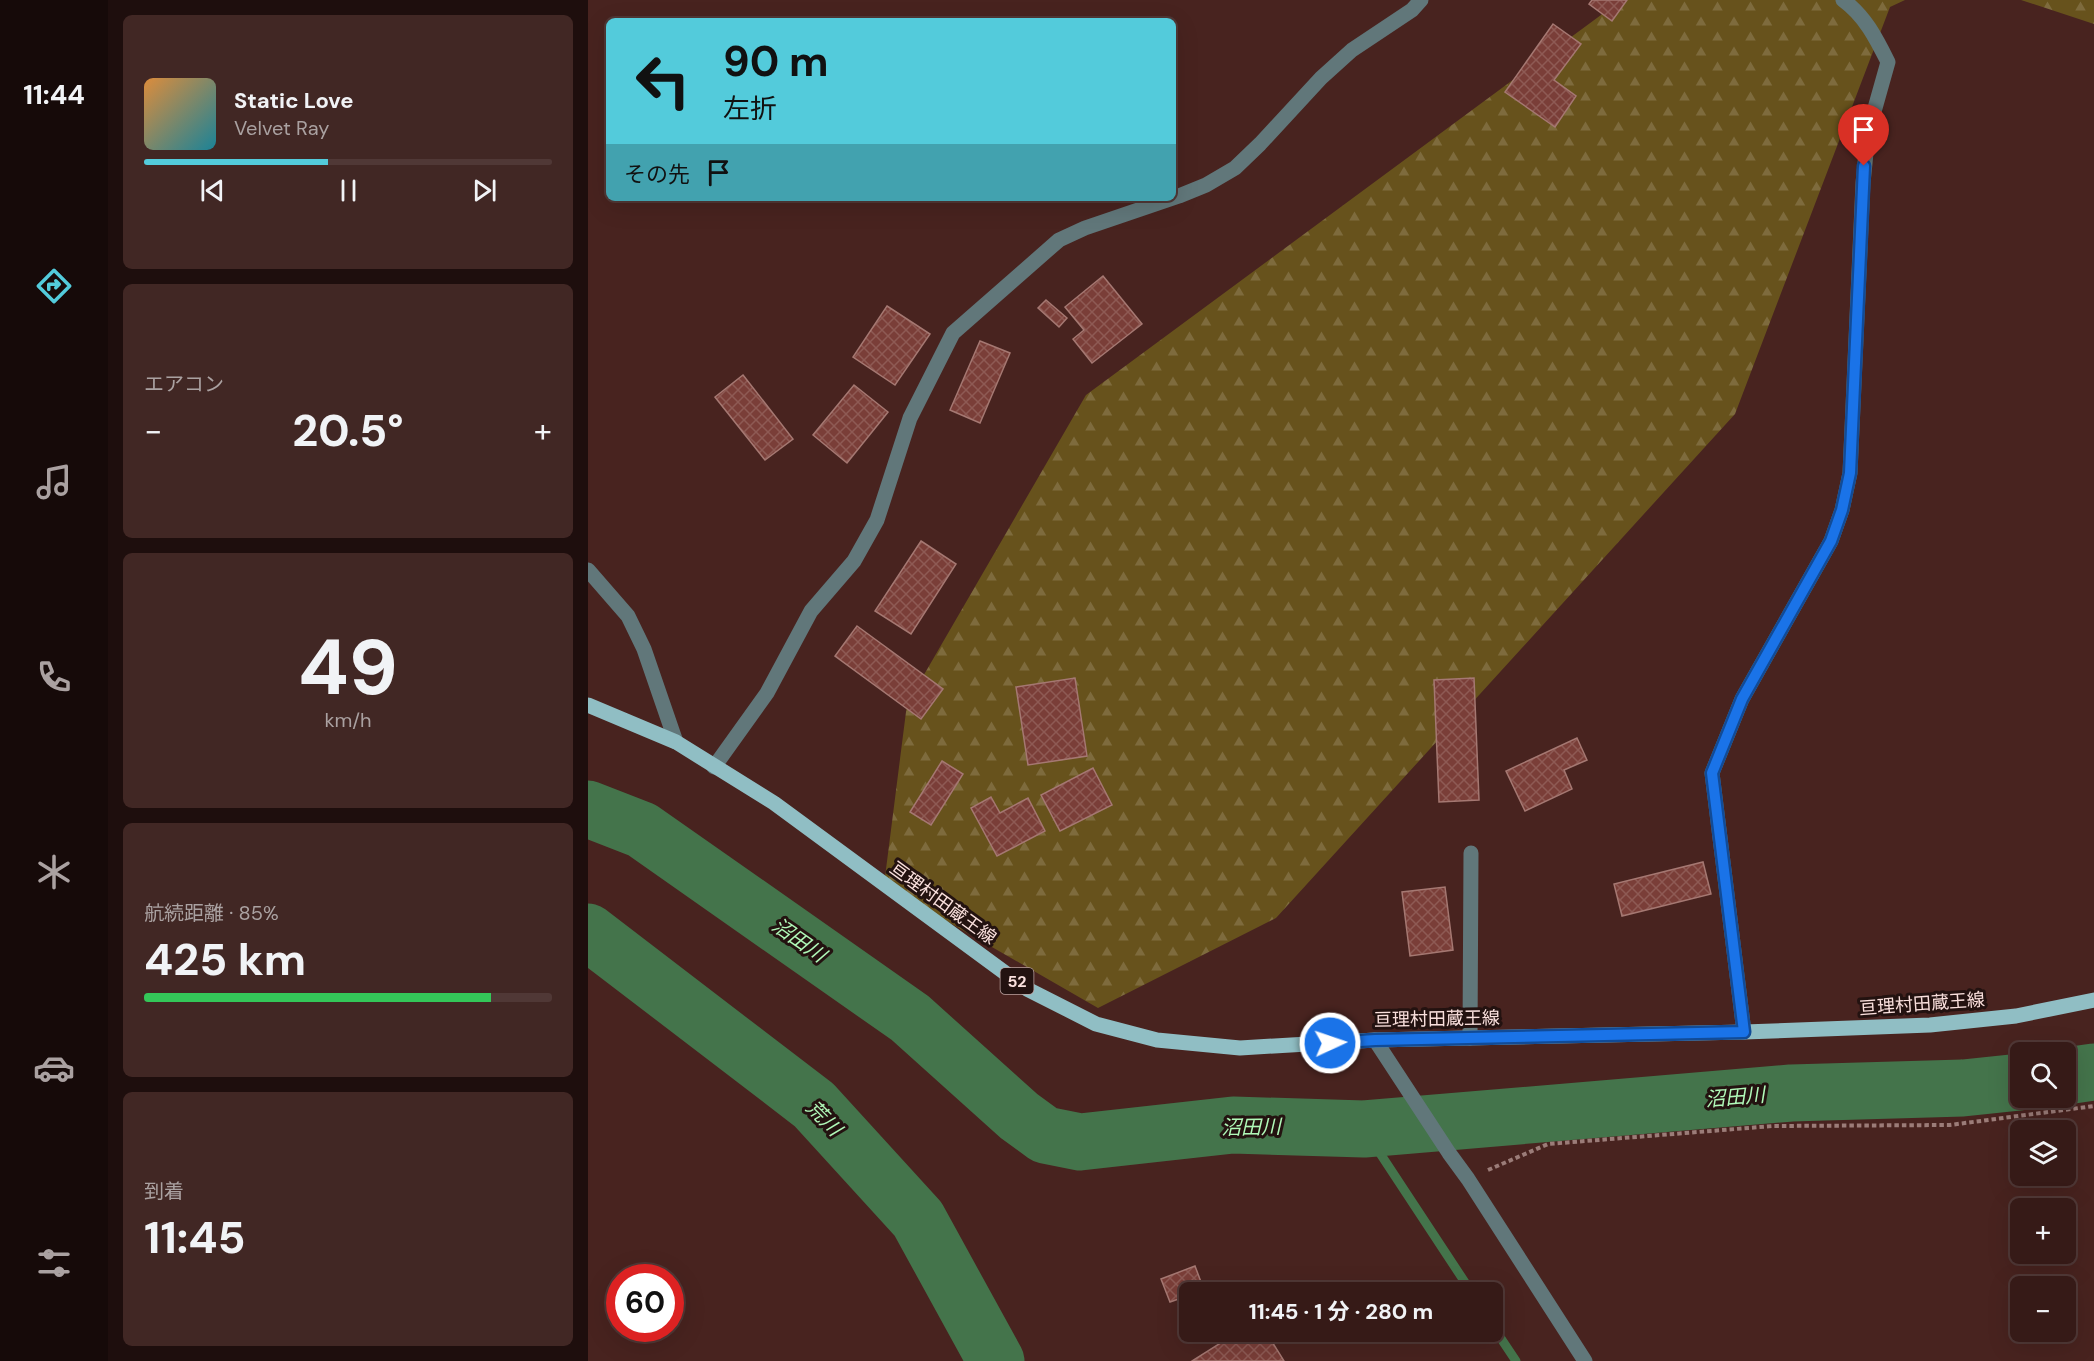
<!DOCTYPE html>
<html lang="ja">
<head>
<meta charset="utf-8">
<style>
  body { margin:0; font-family:"DM Sans","Noto Sans JP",sans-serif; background:#412724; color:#f1f3f6; height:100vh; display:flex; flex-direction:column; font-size:22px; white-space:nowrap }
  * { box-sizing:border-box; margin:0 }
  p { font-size:20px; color:#aaa1a1 }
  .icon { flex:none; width:33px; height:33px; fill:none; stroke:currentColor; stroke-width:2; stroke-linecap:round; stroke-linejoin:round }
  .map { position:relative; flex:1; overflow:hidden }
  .drawer { display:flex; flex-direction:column; gap:15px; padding:15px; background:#1e0e0d; width:480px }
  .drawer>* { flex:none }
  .top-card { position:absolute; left:18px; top:18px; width:570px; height:183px; border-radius:9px; box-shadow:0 6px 24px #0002,0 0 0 2px #503836; background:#53cbdb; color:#111; overflow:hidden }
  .fabs { position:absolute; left:1422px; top:1042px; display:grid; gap:12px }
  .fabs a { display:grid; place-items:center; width:66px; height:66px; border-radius:9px; background:#361a17; box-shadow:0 6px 24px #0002,0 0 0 2px #503836; font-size:30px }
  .speed { position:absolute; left:18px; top:1264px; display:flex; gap:12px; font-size:30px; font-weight:700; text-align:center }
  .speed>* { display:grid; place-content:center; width:78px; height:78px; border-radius:50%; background:#361a17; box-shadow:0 6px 24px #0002,0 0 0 2px #503836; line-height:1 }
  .speed .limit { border:9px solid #d22; background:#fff; color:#111 }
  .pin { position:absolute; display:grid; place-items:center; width:51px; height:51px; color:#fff; margin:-62px -26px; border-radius:50% 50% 50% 0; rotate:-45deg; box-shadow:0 0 6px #0007 }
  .pin .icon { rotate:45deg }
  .me { position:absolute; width:66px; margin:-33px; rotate:87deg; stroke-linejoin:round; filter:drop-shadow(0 0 4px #0008) }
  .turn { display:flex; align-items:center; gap:21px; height:126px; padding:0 18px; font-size:27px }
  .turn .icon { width:78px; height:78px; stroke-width:2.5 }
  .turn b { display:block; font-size:42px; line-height:51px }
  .then { display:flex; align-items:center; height:57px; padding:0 18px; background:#0003; gap:12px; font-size:22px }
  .big { font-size:45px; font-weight:700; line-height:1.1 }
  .drawer .tile { flex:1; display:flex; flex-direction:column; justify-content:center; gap:9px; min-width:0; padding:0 21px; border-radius:9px; background:#412724 }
  .drawer .dial { align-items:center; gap:0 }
  .dial b { font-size:78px; line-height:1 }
  .song { display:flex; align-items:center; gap:18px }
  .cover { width:72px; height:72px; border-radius:9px; background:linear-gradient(135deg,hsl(30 70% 55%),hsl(190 70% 35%)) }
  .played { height:6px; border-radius:3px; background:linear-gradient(90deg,#53cbdb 45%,#503836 45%) }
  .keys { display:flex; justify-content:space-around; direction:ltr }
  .heat { display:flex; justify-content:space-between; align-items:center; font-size:33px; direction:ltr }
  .charge { height:9px; border-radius:4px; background:linear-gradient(90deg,#34c759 85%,#503836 0) }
  .trip { position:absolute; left:591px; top:1282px; width:324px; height:60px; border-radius:9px; background:#361a17; box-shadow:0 6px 24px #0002,0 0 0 2px #503836; font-weight:700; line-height:60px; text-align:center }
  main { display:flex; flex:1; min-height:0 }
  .tabs { display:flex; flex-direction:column; width:108px; justify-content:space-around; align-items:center; background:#160a09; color:#aaa1a1 }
  .tabs .icon { width:42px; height:42px }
  .tabs .active { color:#53cbdb }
  .tabs b { font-size:27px; color:#f1f3f6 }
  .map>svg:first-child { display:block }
  .forest { fill:url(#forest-firs) }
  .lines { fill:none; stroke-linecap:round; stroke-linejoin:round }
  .stream { stroke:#44744b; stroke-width:9 }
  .river { stroke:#44744b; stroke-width:57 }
  .building { fill:url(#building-cross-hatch); stroke:#a57872; stroke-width:1.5 }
  .path { stroke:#9b7c78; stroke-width:4; stroke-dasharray:4.5 3; stroke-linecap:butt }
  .minor { stroke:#61777a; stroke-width:15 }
  .major { stroke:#90bec4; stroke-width:15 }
  .route-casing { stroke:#114b97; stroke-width:15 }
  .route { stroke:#1a73e8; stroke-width:10 }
  .labels { text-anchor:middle; stroke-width:6; stroke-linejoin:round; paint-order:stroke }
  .shield { fill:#231210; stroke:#baa2a0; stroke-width:1.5 }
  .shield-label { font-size:16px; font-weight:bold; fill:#fae0dd }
  .street-label { font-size:18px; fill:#fae0dd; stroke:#231210 }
  .water-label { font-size:20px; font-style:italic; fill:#b0f9b8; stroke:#231210 }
</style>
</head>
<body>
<main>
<nav class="tabs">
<b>11:44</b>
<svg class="icon active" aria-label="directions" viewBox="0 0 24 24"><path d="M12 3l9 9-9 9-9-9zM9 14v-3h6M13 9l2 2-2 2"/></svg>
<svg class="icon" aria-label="music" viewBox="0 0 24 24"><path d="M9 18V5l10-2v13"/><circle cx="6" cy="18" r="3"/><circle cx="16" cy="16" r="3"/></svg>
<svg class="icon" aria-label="phone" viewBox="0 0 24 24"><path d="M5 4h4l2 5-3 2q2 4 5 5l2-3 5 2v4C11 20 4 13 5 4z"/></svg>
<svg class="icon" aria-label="climate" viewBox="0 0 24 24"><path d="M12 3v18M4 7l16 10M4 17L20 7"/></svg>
<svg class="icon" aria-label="car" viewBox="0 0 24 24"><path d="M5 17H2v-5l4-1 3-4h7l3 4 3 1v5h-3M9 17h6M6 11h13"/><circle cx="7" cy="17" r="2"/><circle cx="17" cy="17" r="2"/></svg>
<svg class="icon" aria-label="filters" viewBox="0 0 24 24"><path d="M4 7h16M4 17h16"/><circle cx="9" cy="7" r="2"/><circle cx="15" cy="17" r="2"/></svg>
</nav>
<section class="drawer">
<div class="tile">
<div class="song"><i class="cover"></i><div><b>Static Love</b><p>Velvet Ray</p></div></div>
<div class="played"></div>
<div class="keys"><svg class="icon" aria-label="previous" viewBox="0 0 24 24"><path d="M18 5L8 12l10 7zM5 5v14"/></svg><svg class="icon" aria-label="pause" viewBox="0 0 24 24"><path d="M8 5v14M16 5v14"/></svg><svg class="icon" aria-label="next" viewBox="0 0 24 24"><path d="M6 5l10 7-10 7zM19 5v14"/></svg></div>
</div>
<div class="tile"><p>エアコン</p>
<div class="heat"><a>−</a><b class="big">20.5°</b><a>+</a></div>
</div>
<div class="tile dial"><b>49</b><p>km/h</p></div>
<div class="tile"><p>航続距離 · 85%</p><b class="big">425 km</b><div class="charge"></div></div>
<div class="tile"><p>到着</p><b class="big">11:45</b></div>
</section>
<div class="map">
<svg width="1506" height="1361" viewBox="0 0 1506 1361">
  <defs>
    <pattern id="forest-firs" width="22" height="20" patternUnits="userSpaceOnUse" patternTransform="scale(1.5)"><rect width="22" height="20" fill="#67521c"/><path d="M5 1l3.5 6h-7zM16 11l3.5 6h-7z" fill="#7e6b3d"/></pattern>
    <pattern id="building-cross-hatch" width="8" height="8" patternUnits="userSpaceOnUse" patternTransform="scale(1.5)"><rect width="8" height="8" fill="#7a3e38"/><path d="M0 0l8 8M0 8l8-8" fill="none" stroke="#8e5a54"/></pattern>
  </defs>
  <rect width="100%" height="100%" fill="#48231f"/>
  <path class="forest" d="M1023 0H1317L1302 7 1147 414 688 918 510 1008 296 885 319 704 498 395 1013 15Z
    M1433 0H1506V24Z"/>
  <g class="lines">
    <path class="stream" d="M776 1129 884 1293
      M904 1325 928 1361"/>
    <path class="river" d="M0 809 54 830 322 1018 431 1116 457 1135 492 1142 645 1125 776 1129 1203 1093 1375 1088 1432 1082
      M0 932 226 1105 330 1219 408 1361
      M1478 1076 1506 1072"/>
  </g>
  <path class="building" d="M1004 0H1039L1024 21 1001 4Z
    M965 24 993 44 966 80 988 96 967 127 917 92Z
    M515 276 554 324 504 363 485 339 496 330 477 307Z
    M458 300 479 318 471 327 450 308Z
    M299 306 342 334 307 385 265 357Z
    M392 341 422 353 392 423 362 410Z
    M155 375 205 439 177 460 127 397Z
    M266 385 300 412 259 463 225 435Z
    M333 541 368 564 323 634 287 611Z
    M269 626 355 689 333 719 247 656Z
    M487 678 499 756 440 765 428 687Z
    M886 678 891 800 851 802 846 680Z
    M989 738 999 760 976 770 984 789 937 811 918 771Z
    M354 761 375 774 343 825 322 812Z
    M505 768 524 805 472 831 453 795Z
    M403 797 412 813 440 798 457 831 409 856 383 808Z
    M1115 862 1123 894 1034 916 1026 884Z
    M857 887 865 950 822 956 814 892Z
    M607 1266 616 1290 602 1293V1295L582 1302 573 1279Z
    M650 1332H678L696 1361H604Z"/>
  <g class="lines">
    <path class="path" d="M900 1170 960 1144 1185 1126 1362 1125 1506 1106"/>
    <path class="minor" d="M0 570 40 616 56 649 88 742
      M126 767 179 693 223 611 266 561 289 520 322 418 365 333 471 240 497 228 591 196 618 185 647 168 672 144 733 78 764 50 824 10 833 0
      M1156 1032 1124 773 1154 699 1243 541 1254 510 1262 473 1275 183 1280 133 1300 62C1288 38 1277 16 1255 0
      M882 1038 883 853
      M787 1040 861 1153 880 1179 997 1361"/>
    <path class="major" d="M0 705 88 742 186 803 439 989 508 1024 569 1040 652 1048 787 1040 1156 1032 1342 1025 1428 1016 1506 1000"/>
  </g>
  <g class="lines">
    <g class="route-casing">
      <path id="route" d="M742 1043 787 1040 1156 1032 1124 773 1154 699 1243 541 1254 510 1262 473 1276 166"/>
    </g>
    <use href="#route" class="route"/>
  </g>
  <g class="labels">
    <rect class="shield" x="412.5" y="968" width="33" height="26" rx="4.5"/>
    <g class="shield-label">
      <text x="429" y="987">52</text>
    </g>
    <g class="street-label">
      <text transform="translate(355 903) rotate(36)" y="6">亘理村田蔵王線</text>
      <text transform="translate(1334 1004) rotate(-4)" y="6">亘理村田蔵王線</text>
      <text transform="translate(849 1019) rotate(-1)" y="6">亘理村田蔵王線</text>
    </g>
    <g class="water-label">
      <text transform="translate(211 940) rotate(35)" y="7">沼田川</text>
      <text transform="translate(1147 1097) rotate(-5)" y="7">沼田川</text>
      <text transform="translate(236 1118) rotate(45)" y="7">荒川</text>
      <text transform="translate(663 1127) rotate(-1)" y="7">沼田川</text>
    </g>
  </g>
</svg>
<div class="fabs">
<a><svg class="icon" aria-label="search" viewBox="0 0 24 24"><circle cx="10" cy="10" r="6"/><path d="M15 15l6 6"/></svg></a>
<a><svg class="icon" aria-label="layers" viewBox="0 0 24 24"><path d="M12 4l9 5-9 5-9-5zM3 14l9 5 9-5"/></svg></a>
<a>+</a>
<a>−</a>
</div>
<div class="speed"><div class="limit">60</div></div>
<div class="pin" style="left:1276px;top:166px;background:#d93025"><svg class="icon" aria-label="arrive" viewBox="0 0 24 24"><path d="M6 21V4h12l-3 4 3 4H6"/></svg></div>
<svg class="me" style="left:742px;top:1043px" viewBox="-20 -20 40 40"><circle r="17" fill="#1a73e8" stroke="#fff" stroke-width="3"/><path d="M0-11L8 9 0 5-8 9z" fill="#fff"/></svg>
<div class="trip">11:45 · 1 分 · 280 m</div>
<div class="top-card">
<div class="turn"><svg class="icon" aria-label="left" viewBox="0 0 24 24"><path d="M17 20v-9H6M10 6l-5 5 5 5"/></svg><div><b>90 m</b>左折</div></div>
<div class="then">その先<svg class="icon" aria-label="arrive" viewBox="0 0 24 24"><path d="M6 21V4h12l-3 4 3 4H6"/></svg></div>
</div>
</div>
</main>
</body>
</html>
